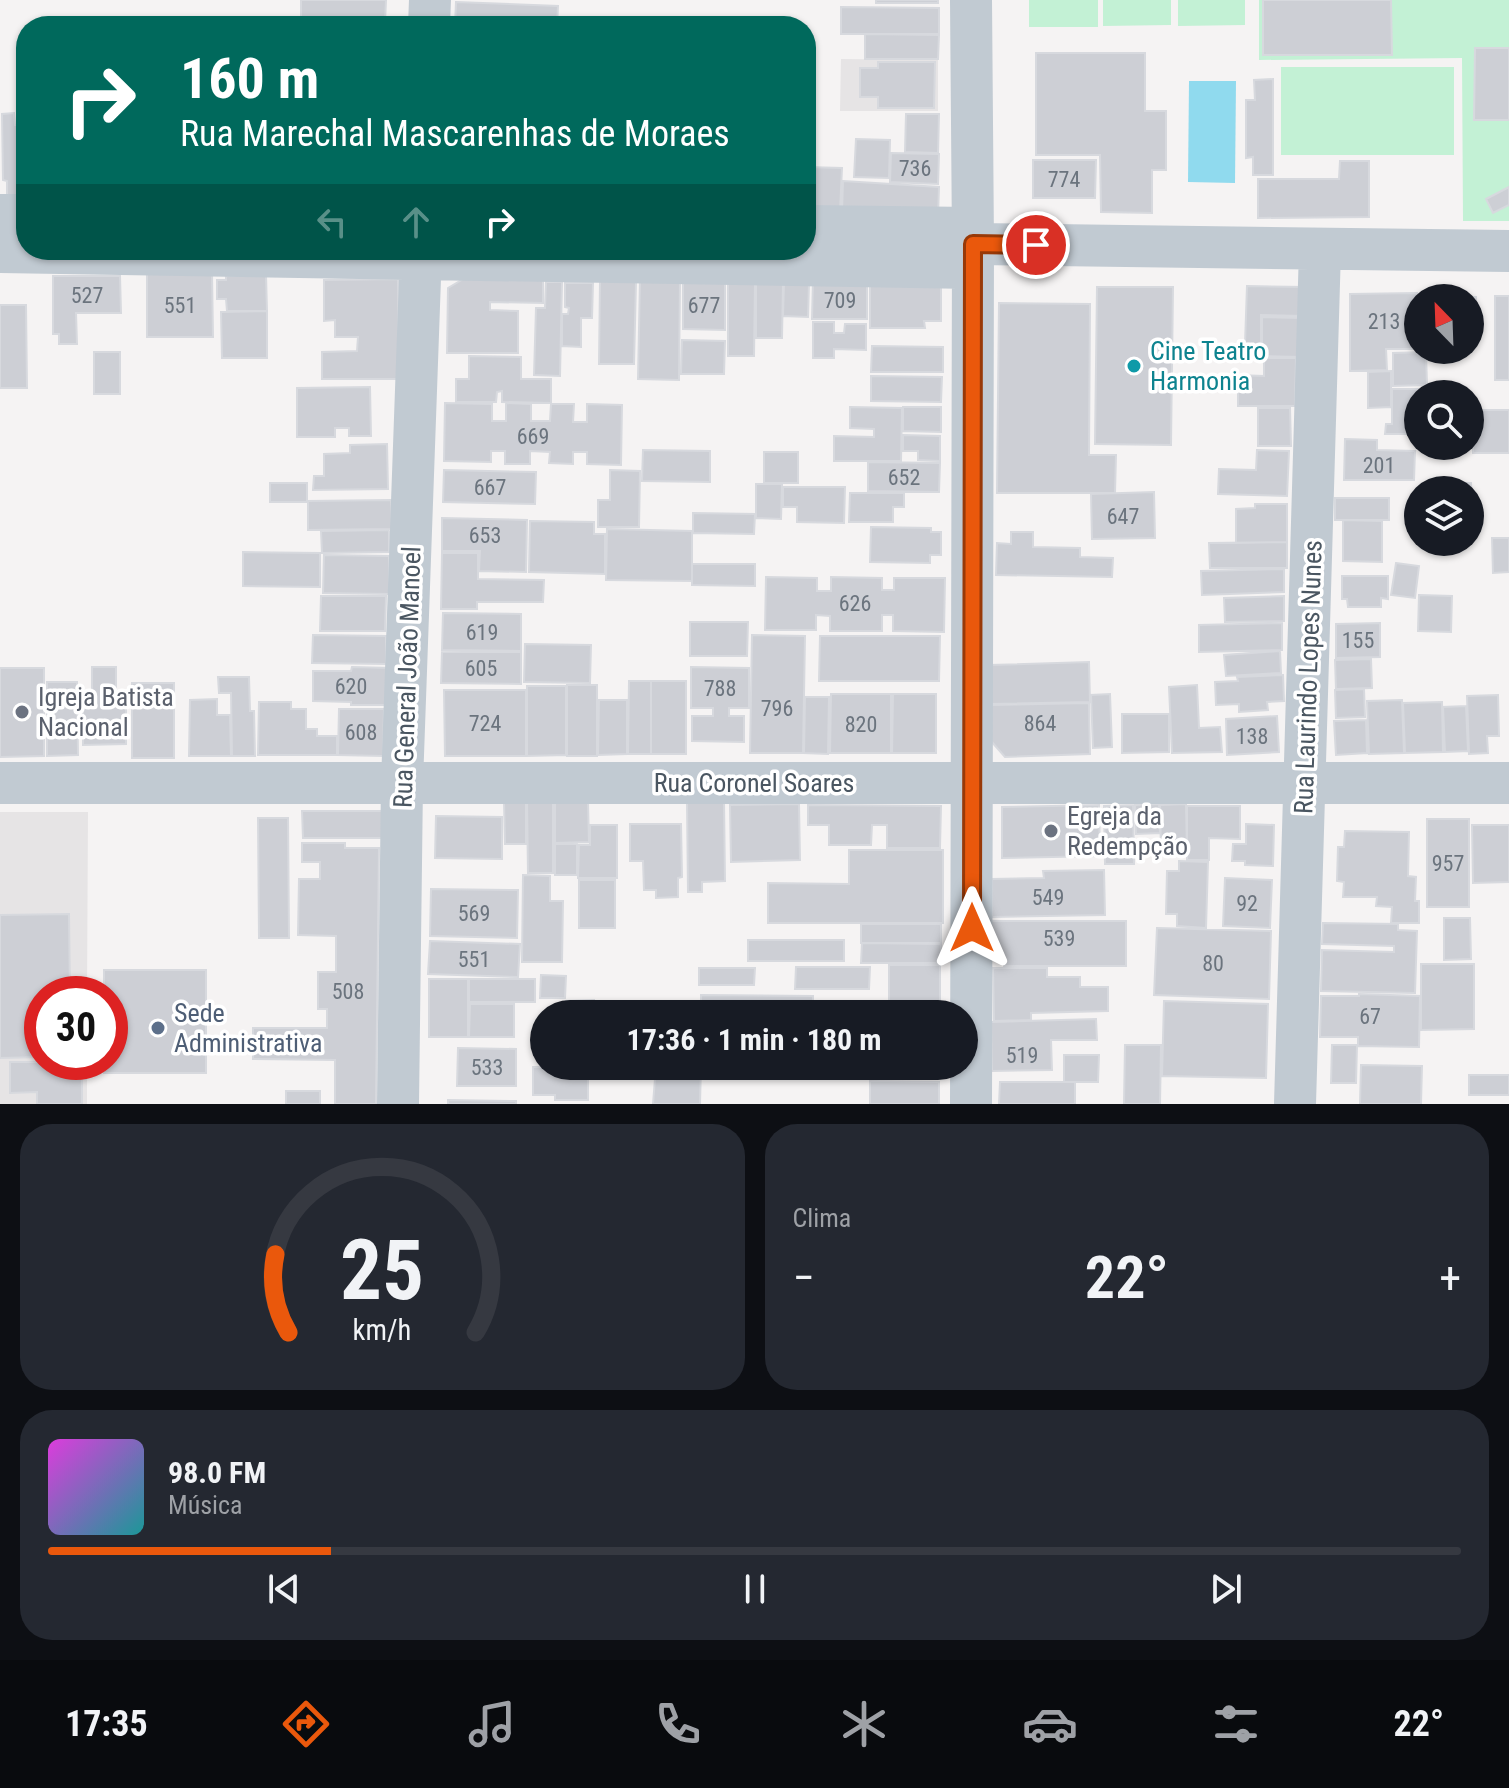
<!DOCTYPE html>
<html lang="pt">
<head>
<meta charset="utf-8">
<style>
  body { margin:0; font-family:"Roboto Condensed",sans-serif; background:#242831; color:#f1f3f6; height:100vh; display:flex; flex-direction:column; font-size:30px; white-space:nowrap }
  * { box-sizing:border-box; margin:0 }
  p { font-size:26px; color:#9ea1a6 }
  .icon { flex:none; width:44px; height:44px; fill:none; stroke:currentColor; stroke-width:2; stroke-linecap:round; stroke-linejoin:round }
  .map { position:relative; height:1104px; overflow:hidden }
  .drawer { display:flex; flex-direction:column; gap:20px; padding:20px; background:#0d0f14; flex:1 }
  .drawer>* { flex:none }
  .top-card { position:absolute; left:16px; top:16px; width:800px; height:244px; border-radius:32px; box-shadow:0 2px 6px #0004; background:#00695c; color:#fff; overflow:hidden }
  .needle { width:52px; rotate:337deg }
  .tools { position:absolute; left:1404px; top:284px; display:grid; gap:16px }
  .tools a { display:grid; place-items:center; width:80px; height:80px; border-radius:50%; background:#171b24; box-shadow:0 2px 6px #0004; font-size:40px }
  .speed { position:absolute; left:24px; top:976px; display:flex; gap:16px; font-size:40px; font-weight:700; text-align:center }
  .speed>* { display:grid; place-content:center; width:104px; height:104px; border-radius:50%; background:#171b24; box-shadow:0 2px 6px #0004; line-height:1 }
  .speed .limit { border:12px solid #d22; background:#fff; color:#111 }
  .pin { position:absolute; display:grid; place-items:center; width:68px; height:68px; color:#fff; margin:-34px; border:4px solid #fff; border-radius:50%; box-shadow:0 2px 8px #0007 }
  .me { position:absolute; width:88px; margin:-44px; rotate:0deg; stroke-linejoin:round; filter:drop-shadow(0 0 6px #0008) }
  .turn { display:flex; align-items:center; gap:28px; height:168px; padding:0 32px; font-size:36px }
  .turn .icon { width:104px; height:104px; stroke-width:2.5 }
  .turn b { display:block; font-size:56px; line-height:68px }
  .lanes { display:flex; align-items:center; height:76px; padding:0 32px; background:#0003; justify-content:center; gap:40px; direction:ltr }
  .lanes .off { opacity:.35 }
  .big { font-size:60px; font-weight:700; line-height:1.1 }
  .drawer .widget { flex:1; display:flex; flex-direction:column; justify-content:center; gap:12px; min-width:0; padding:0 28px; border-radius:32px; background:#242831 }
  .drawer .dial { align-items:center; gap:0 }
  .dial svg { height:208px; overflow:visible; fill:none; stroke:#363941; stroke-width:7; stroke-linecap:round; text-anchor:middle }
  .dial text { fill:#f1f3f6; stroke:none }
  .song { display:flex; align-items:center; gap:24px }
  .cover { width:96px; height:96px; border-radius:12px; background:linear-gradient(135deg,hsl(300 70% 55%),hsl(180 70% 35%)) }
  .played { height:8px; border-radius:4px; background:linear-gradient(90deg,#ea580c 20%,#363941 20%) }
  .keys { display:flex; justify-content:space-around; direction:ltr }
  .heat { display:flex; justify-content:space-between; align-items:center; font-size:44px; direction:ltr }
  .drawer .tiles { flex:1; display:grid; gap:20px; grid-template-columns:1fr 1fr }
  .widget:last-child { grid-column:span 2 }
  .trip { position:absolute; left:530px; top:1000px; width:448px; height:80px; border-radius:40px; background:#171b24; box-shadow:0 2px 6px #0004; font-weight:700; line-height:80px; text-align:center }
  .menu { display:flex; height:128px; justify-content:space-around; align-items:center; background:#090b0e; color:#9ea1a6 }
  .menu .icon { width:56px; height:56px }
  .menu .active { color:#ea580c }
  .menu b { font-size:36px; color:#f1f3f6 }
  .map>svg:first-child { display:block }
  .education { fill:#e6e4e5 }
  .green { fill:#c3f1d5 }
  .water { fill:#90daee }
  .building { fill:#cdcfd5; stroke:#d7d9de; stroke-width:2 }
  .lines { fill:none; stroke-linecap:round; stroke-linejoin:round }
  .minor { stroke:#c1cad2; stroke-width:42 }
  .route-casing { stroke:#983908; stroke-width:20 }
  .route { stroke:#ea580c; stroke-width:14 }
  .culture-dot { fill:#0f9aa8; stroke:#fff; stroke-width:3 }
  .worship-dot { fill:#6b7280; stroke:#fff; stroke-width:3 }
  .service-dot { fill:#5c6f8a; stroke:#fff; stroke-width:3 }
  .labels { text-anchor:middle; stroke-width:7; stroke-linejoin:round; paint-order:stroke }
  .number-label { font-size:22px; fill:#6b747e }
  .culture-label { font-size:26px; fill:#0d838f; stroke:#fff; text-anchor:start }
  .street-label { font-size:26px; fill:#4a5661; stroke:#fff }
  .worship-label { font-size:26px; fill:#5b616d; stroke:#fff; text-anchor:start }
  .service-label { font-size:26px; fill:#4e5e75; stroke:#fff; text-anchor:start }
</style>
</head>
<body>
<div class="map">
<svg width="1509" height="1104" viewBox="0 0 1509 1104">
  <rect width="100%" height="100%" fill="#f5f3f3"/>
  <path class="education" d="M841 59 938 60V111H840Z
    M0 812H88L87 994H42V1062H87V1104H0Z"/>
  <path class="green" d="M1029 0H1098V27H1029Z
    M1103 0H1171V25L1103 26Z
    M1178 0H1245V25L1178 26Z
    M1259 0H1509V221H1463L1462 58 1259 60Z
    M1281 67H1454V155H1281Z"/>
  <path class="water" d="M1189 81H1236L1235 183 1188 182Z"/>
  <path class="building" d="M301 0H386L385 23 301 20Z
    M876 0H938V3H876Z
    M1263 0H1391L1392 55H1263Z
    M456 2 558 6 557 26H455Z
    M841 7 939 8V34H841Z
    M865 34 939 35 938 59H865Z
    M1475 48H1509V120H1474Z
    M1036 53H1145V111H1166V170H1152V213L1101 212 1100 155H1036Z
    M878 62H935L934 108H878V97H860V68H878Z
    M1273 79V175H1253V157L1246 158V100H1255L1254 80Z
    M14 113 15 125H26V197H7V181L3 180 2 114Z
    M906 114H939L938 153 905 152Z
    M856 139 890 140 889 178 854 177Z
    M891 153 939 154 938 184 890 182Z
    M1033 160H1096L1095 198H1033Z
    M1340 161H1369V217L1258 218V179H1339Z
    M806 167 842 168 840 211 806 210Z
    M843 181 939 187 938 215 842 212Z
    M1509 187V205L1493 213 1486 199Z
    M147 274H212L213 337H147Z
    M266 275 267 311H227L226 299H217V280H226V276Z
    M53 276H120L121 313H76L77 344H59V334H53Z
    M465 278H543V303L490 302V310L518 311V353H447L448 288Z
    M398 279 399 379H322V352L357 351 358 337H335V320L324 321V280Z
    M640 279 680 280 679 380 638 379Z
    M941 279V321H924L925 328H870V280Z
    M683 280H725V330L683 329Z
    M813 280 867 281V319H812Z
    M600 281 636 282 634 364H599Z
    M546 282H562L560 376 534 375 536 308H545Z
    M728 282H755L754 356H728Z
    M784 282 809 283 808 317 783 316Z
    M565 283H593L592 318H581V347L562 346V314H568L569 308 565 307Z
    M756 283H783L782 338H756Z
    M1247 286 1304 287V316L1261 315V345L1245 344Z
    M1097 287H1173L1171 445 1095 444Z
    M1417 293 1418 349H1386L1387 370 1350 371V294Z
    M1495 296H1509V380H1495Z
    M1476 297V335H1470V298H1420Z
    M999 303 1090 304 1089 455H1116L1115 493H997Z
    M0 305H26L27 388H0Z
    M267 311V358H222L221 312Z
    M1262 317 1301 318 1300 357 1262 356Z
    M813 322H834V333H844L845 324H866V350L834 349V358H813Z
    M682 340 725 341 724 374H681Z
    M872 346 943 347V372H871Z
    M94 352H120V394H94Z
    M1426 352 1427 385 1393 386V353Z
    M469 356 521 357V379H551V403L502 402V391L497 392 496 402H456V379H469Z
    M1264 358H1296L1295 406H1238V375L1264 376Z
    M1391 371V407L1368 408V372Z
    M871 376 942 377 941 402 871 401Z
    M370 387 371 436H349V428H335V437H297V388Z
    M1392 389H1433V394H1418V434H1385L1386 424H1392Z
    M445 403 492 404V421H506V403L531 404V421H550L551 404H574L573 422H587V404L622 405 621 465 587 464V452H573V464L549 463 550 452 530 451V464H505V451H491V462L444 461Z
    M850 407 902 408 901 461H834V436L874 437V429L850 428Z
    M903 407H941V432L903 431Z
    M1258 408H1290L1291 446H1258Z
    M1473 410H1509V453H1473Z
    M903 435 940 436V461L918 460V451H903Z
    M1345 439 1377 440V450L1415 451 1414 480H1344Z
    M387 444 388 489 313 490 314 476H324V454L350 453V445Z
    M643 450 710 451V482L642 481Z
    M1257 450 1289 451 1287 496 1218 494 1219 469 1256 470Z
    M764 452H798V483H764Z
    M868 462 940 463 939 492 868 491Z
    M444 470 536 472 535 504 443 502Z
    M610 470 640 471 639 527H598V500H610Z
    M270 483H307V502H270Z
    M1471 483 1473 525H1470V490H1437V484Z
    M756 484H782L781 519 756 518Z
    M783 487H845L844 523 797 522V507H783Z
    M1154 492 1155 538 1092 539 1091 494Z
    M850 493H904V507H893V522H849Z
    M1335 498H1389V520H1335Z
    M391 500 392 529 308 530V501Z
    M1255 504H1287V542L1236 543V509L1255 508Z
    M693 513 755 514 754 534 693 533Z
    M442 518 527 520 526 572 479 571 480 551H442Z
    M1343 520 1382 521V562L1343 561Z
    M530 521 594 522V534H605V574L529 572Z
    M871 527 931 528V532H941V555H930V563L870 562Z
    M607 529 692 531V581L606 580Z
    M389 530V552L322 553 321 531Z
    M1011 532H1033V547L1080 548V557L1113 558 1112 577 996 575 997 543 1011 544Z
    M1492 538H1509V572L1493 573Z
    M1287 542V568H1210L1209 543Z
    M243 552 320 553V587L243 586Z
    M442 553H478V579L544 580 543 602H477V609H441Z
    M324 555 389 556V594L323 593Z
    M1396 563 1419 566 1415 598 1391 595Z
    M692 564H755V586L692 585Z
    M1284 569V592L1202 595 1201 571Z
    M1342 576H1388V599L1381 598V607H1348L1347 599H1342Z
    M766 577 817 578V591H831V577L882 578V590H894V578H945L944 632 893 631V615H882V631H830V616L816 615V630H765Z
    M1419 595 1452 596 1451 632 1418 631Z
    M321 596H386L385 631H320Z
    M1284 596V621L1225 622 1224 598Z
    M443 613 521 614V651L442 650Z
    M690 622H748L747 656H690Z
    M1282 623V650L1199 652V625Z
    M1380 623V657L1336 658V624Z
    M313 635 386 636V664L312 663Z
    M752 635 805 636 803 753H750Z
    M820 636H940L939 681H819Z
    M525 644 591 645 590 683 524 682Z
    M1280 651 1281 673 1226 676 1224 655Z
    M442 652H521V684L441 683Z
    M1371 659 1372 688 1336 689 1335 660Z
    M1089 662 1090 702 991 704 990 665Z
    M92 667H116V694H126V744L83 745V694L92 695Z
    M352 667 390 668 389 705H351V702L313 701V671H351Z
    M691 667 749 668V708H729V716H744V742L692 741V716H713V708H691Z
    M0 668H44V756L0 757Z
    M1283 675 1284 701 1267 702 1268 710 1239 712V704L1216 705 1215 682 1238 681 1237 677Z
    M218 677H249L250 711H254L255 756H232L231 693H219Z
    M629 681H651V754H628Z
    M651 681H686V754H651Z
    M47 682H77L78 755 47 756Z
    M132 683H174V758H132Z
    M567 685H597V756H567Z
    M1197 685 1199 728 1220 727 1222 752 1172 753 1169 687Z
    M527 686H566V755L527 756Z
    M1364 689 1365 717 1336 718 1335 690Z
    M444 690H526V756H445Z
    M831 694H891V753H830Z
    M893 694H936V753H892Z
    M1110 694 1112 747 1093 748 1091 695Z
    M1498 695 1499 736H1487L1488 753 1469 754 1467 696Z
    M805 697H829L828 754 804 753Z
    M217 699V715H230L231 756H189L190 700Z
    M599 700H627V754L598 755Z
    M1402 700 1404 753 1369 754 1367 701Z
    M259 702H291V709H306V729H317V736H337V755H258Z
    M1442 702 1443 752 1405 753 1403 703Z
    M1089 703 1090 754 1005 757 991 741V705Z
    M1466 706 1468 751 1445 752 1443 707Z
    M339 709H384L383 756 338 755Z
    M1122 714H1169V752L1122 753Z
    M1277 716 1279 752 1227 755 1226 719Z
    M1366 720 1367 753 1336 755 1334 721Z
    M504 801H526V844H505Z
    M527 801H553V873H528Z
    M687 801H724L725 881 702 882V892H688Z
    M555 803H588L589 842 555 843Z
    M799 804 800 860 731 862 730 805Z
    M1159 804 1160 833 1136 834 1135 805Z
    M1186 804 1187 851H1161L1160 805Z
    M808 805 941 806 940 848H887V825H872L871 845H829V825H808Z
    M1099 805 1100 856 1002 858V807Z
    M1133 805 1134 864H1105L1104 806Z
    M1187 806H1240V839L1209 838V860H1187Z
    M302 811H386V838H303Z
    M436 816 502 817V859L435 858Z
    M258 818H288L289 938H259Z
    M1427 819H1469V907H1427Z
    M630 824H681L682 877 678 878V897L656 898V890H644L643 861H630Z
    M1246 824 1274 825 1273 866 1245 865V861H1232L1233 844H1246Z
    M590 825H617V878H578L579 845H590Z
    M1472 825H1509V882L1473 883Z
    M1345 831 1409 832 1408 876 1416 877 1415 901H1419V923H1391L1392 907 1376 906 1377 897H1343L1344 882 1337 881 1338 847H1344Z
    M302 843H345V848H379L376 1104H335V1060L253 1059V1028H327V1009H318V972H336V936L298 935 299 879H320V862H302Z
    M555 844H577V875H555Z
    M849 850H943V923H768V883L849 884Z
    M1179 861 1208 862 1206 928 1177 926V914H1166L1167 871H1179Z
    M1104 870 1105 915 992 917V879L1044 878 1043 871Z
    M523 875 550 876V901H563L562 962H522Z
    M1225 878 1272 880 1270 928 1223 926Z
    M579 880H615V928H579Z
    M431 889 518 890 517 938 430 936Z
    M69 914 70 994H42V1057L0 1058V915Z
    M1444 918H1470L1471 959 1444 960Z
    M991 921H1126V966H1004V956H991Z
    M1323 923 1398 924V930L1417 931 1415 993 1321 991 1322 950 1394 952V946L1322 944Z
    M861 924H941V943H861Z
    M1157 928 1271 931 1269 999 1154 995Z
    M748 940H844V961H748Z
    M430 941 520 944 518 977 428 974Z
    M862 943 941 944V963H861Z
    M1421 964H1474V1029L1421 1030Z
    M889 965H940V1014H817V1004L889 1005Z
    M796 967H870L869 989H795Z
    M699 968H755L754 985H699Z
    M993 968H1047V977H1080V987H1108V1011L1031 1013V1020L994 1021Z
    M104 970H206V1073H104V1062H110V994H104Z
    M541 975 566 976 565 998H540Z
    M429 979H468V1037H429Z
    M469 979H535V1002H469Z
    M1359 994 1420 996 1419 1047 1358 1046V1037H1320L1321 996H1359Z
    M701 995 813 996V1014H701Z
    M594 1000V1014H566V1001Z
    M1164 1001 1268 1004 1266 1078 1162 1076Z
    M470 1004H514V1037H469Z
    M1096 1019 1097 1040H1051L1052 1070 992 1071 991 1022Z
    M1125 1045H1161L1160 1104H1124Z
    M1332 1045H1357L1356 1083H1331Z
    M458 1048 516 1049V1086H457Z
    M1064 1055H1099L1098 1082H1064Z
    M10 1062H82V1104H37V1092L10 1093Z
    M1361 1065 1422 1066 1421 1104H1360Z
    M656 1066H701L700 1104H653Z
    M818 1066H926V1074L845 1073V1067Z
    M533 1067H588V1100H555V1095H533Z
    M1469 1075H1509V1095H1469Z
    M870 1081 939 1082V1104H870Z
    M1000 1082H1075V1104H999Z
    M286 1091H320V1104H286Z
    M448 1100 516 1101V1104H448Z"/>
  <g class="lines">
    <path class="minor" d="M971 0 973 244 971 1104
      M429 26 430 0
      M0 215H26
      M806 226 973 228
      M973 244 1509 251
      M0 252 973 268
      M0 783H1509
      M398 1104 402 783 421 250
      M1295 1104 1320 249"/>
  </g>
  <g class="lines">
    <g class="route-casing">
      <path id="route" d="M972 928 973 244 1036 245"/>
    </g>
    <use href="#route" class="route"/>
  </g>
  <circle class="culture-dot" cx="1134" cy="366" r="8"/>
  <g class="worship-dot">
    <circle cx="22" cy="712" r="8"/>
    <circle cx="1051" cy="831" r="8"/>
  </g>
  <circle class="service-dot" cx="158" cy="1028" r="8"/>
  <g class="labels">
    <g class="number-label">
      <text x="915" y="176">736</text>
      <text x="1064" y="187">774</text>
      <text x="87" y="303">527</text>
      <text x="840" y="308">709</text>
      <text x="180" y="313">551</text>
      <text x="704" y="313">677</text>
      <text x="1384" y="329">213</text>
      <text x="533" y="444">669</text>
      <text x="1379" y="473">201</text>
      <text x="904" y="485">652</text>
      <text x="490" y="495">667</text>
      <text x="1123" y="524">647</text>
      <text x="485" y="543">653</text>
      <text x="855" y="611">626</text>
      <text x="482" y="640">619</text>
      <text x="1358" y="648">155</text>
      <text x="481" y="676">605</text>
      <text x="351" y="694">620</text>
      <text x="720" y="696">788</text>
      <text x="777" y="716">796</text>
      <text x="485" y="731">724</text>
      <text x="1040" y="731">864</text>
      <text x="861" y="732">820</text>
      <text x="361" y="740">608</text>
      <text x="1252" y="744">138</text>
      <text x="1448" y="871">957</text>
      <text x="1048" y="905">549</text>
      <text x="1247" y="911">92</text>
      <text x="474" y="921">569</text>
      <text x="1059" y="946">539</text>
      <text x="474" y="967">551</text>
      <text x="1213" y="971">80</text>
      <text x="348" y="999">508</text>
      <text x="1370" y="1024">67</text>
      <text x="1022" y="1063">519</text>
      <text x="487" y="1075">533</text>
    </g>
    <g class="culture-label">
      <text x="1150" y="360">Cine Teatro<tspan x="1150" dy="30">Harmonia</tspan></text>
    </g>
    <g class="street-label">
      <text transform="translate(407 677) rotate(-88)" y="9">Rua General João Manoel</text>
      <text transform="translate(1308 677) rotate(-88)" y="9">Rua Laurindo Lopes Nunes</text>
      <text x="754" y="792">Rua Coronel Soares</text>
    </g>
    <g class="worship-label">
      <text x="38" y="706">Igreja Batista<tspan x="38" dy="30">Nacional</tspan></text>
      <text x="1067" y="825">Egreja da<tspan x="1067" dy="30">Redempção</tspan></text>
    </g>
    <g class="service-label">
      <text x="174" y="1022">Sede<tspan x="174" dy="30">Administrativa</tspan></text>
    </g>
  </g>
</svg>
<div class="tools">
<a><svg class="needle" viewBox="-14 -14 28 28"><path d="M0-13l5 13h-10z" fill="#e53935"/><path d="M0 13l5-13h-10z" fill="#9ea1a6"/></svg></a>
<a><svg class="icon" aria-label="search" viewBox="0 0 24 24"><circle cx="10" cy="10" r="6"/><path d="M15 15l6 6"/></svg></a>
<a><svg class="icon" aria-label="layers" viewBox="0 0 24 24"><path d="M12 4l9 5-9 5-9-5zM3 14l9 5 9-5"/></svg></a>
</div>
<div class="speed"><div class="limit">30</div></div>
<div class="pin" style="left:1036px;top:245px;background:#d93025"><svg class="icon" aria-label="arrive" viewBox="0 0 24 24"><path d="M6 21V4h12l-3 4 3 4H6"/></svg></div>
<svg class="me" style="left:972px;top:928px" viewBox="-20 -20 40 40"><path d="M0-17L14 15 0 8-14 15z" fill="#ea580c" stroke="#fff" stroke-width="4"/></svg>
<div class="trip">17:36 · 1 min · 180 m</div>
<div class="top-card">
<div class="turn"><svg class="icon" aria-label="right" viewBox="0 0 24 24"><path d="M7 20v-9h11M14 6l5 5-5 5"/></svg><div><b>160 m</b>Rua Marechal Mascarenhas de Moraes</div></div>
<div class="lanes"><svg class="icon off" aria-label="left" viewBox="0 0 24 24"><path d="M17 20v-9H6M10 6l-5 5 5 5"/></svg><svg class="icon off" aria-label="ahead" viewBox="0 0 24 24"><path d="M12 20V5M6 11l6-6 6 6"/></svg><svg class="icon" aria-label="right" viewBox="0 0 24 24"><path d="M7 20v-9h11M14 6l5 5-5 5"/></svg></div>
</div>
</div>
<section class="drawer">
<div class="tiles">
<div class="widget dial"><svg viewBox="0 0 100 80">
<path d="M14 69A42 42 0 1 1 86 69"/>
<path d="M14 69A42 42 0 0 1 9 39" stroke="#ea580c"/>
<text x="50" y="56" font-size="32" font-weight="700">25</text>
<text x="50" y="72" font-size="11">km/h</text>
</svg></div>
<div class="widget"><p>Clima</p>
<div class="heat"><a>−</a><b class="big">22°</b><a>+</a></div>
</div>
<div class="widget">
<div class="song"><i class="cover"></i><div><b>98.0 FM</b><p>Música</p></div></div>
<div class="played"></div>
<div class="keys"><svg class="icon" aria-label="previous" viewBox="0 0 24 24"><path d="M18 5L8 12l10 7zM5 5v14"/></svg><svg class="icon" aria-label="pause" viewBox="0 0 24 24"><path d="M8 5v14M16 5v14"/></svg><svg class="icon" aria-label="next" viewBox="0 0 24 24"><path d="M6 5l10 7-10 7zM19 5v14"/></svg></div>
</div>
</div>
</section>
<nav class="menu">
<b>17:35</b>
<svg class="icon active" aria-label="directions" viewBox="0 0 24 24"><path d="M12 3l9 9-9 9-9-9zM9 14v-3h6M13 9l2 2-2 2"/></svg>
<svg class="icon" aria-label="music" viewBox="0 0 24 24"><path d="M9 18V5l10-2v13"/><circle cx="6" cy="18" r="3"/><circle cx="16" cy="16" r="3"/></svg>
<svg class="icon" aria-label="phone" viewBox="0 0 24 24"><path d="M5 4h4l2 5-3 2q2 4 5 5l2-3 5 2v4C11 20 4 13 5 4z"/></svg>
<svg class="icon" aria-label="climate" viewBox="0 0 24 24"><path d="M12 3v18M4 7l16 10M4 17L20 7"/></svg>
<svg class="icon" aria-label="car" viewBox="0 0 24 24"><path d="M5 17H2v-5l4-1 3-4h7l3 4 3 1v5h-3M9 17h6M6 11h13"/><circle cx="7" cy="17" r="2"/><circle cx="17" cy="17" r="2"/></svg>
<svg class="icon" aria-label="filters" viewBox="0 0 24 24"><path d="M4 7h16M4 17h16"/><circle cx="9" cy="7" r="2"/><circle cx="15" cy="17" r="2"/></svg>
<b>22°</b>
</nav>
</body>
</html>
